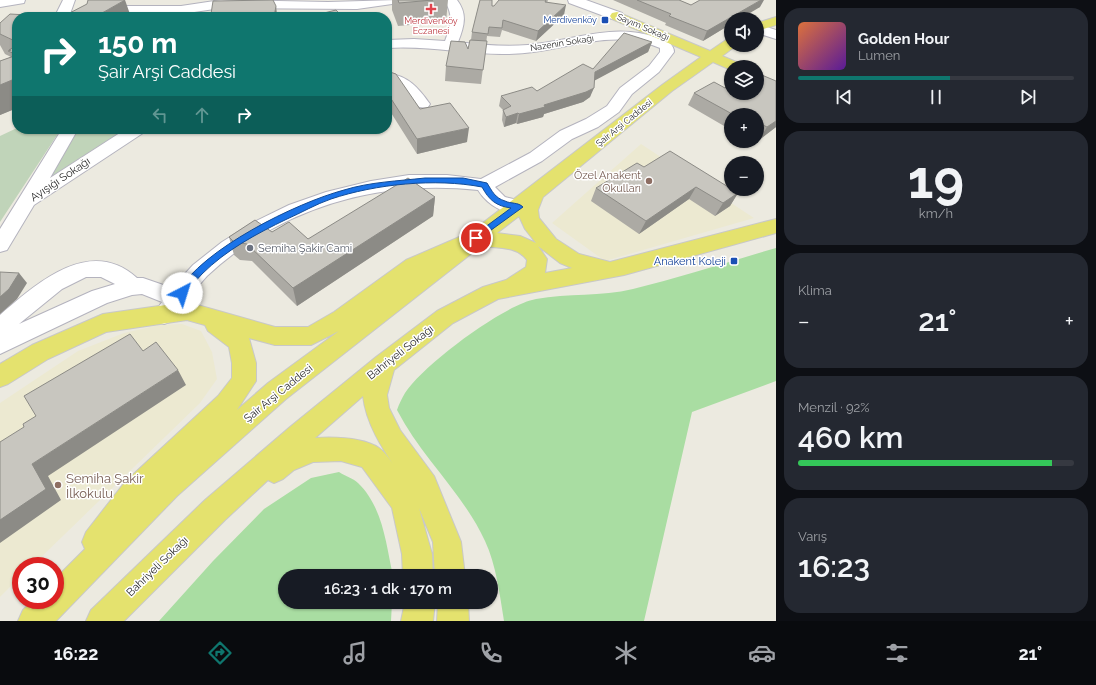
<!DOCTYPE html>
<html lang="tr">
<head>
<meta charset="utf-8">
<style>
  body { margin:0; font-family:Raleway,sans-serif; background:#242831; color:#f1f3f6; height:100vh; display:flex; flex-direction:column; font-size:15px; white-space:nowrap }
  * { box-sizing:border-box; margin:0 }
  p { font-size:13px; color:#9ea1a6 }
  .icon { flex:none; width:22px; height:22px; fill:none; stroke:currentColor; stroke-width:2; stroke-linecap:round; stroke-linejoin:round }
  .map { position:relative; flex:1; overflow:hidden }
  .sheet { display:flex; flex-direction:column; gap:8px; padding:8px; background:#0d0f14; width:320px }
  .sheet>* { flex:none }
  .banner { position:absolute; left:12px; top:12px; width:380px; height:122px; border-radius:16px; box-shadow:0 1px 3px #0004; background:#0f766e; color:#fff; overflow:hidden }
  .buttons { position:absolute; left:724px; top:12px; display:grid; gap:8px }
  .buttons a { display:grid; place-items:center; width:40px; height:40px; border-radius:50%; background:#171b24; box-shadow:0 1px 3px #0004; font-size:20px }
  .speed { position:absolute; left:12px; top:557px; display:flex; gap:8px; font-size:20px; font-weight:700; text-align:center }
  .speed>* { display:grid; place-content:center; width:52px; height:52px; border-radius:50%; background:#171b24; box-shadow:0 1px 3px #0004; line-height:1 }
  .speed .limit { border:6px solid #d22; background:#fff; color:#111 }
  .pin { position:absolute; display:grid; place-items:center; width:34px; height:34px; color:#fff; margin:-17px; border:2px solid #fff; border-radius:50%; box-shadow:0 1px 4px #0007 }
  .me { position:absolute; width:44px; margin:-22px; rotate:40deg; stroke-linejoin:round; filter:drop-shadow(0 0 3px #0008) }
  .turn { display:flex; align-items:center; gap:14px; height:84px; padding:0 20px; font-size:18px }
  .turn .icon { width:52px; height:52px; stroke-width:2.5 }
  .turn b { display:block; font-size:28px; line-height:34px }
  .lanes { display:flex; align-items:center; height:38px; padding:0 20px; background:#0003; justify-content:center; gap:20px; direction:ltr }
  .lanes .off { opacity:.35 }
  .big { font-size:30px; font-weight:600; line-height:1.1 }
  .sheet .widget { flex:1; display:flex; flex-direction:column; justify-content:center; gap:6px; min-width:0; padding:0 14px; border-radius:16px; background:#242831 }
  .sheet .dial { align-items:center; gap:0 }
  .dial b { font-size:52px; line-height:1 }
  .song { display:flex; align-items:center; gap:12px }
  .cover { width:48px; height:48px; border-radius:6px; background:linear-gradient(135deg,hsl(20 70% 55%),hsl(270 70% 35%)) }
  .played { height:4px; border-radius:2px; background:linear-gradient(90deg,#0f766e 55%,#363941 55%) }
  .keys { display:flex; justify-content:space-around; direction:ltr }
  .heat { display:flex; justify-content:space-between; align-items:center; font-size:22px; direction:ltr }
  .charge { height:6px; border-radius:3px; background:linear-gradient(90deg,#34c759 92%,#363941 0) }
  .trip { position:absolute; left:278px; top:569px; width:220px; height:40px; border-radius:20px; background:#171b24; box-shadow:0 1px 3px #0004; font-weight:600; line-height:40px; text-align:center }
  .tabs { display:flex; height:64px; justify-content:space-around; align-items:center; background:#090b0e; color:#9ea1a6 }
  .tabs .icon { width:28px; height:28px }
  .tabs .current { color:#0f766e }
  .tabs b { font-size:18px; color:#f1f3f6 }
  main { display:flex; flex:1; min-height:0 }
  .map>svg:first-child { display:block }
  .education { fill:#ece9d1 }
  .green { fill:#a9dda2 }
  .cemetery { fill:#c0d4b9 }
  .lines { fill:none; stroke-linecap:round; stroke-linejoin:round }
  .minor-casing { stroke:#b4b3be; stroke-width:2 }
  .major-casing { stroke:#c8c8c8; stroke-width:2 }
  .minor { fill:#fff; fill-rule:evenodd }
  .major { fill:#e4e26e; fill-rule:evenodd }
  .wall { fill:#acaaa4 }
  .shaded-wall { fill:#8c8b86 }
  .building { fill:#c8c6bf; stroke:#8c8b86 }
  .route { fill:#1a73e8; stroke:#114b97 }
  .health-dot { fill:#e0444e; stroke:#fff; stroke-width:1.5 }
  .transit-dot { fill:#1a4fb4; stroke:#fff; stroke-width:1.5 }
  .education-dot { fill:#8d6e63; stroke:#fff; stroke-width:1.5 }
  .worship-dot { fill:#6b7280; stroke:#fff; stroke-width:1.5 }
  .labels { text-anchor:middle; stroke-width:3; stroke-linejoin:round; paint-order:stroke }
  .far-transit-label { font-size:9px; fill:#164399; stroke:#fff; text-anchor:end }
  .far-health-label { font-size:9px; fill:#be3a42; stroke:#fff }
  .far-street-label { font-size:9px; fill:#2c2c2c; stroke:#fff }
  .education-label { font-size:11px; fill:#785e54; stroke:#fff; text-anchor:end }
  .street-label { font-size:11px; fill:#2c2c2c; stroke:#fff }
  .worship-label { font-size:11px; fill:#5b616d; stroke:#fff; text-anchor:start }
  .transit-label { font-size:11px; fill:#164399; stroke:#fff; text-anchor:end }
  .near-education-label { font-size:13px; fill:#785e54; stroke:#fff; text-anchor:start }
</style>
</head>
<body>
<main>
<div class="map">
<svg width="776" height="621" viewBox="0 0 776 621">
  <rect width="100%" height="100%" fill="#eceae0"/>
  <path class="education" d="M641 144 754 218 605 261 552 223Z
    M182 324 201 331 212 352 217 379 200 403 32 566H21V576L0 597V403L78 351 124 333 159 325Z"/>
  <path class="green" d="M776 248V381L692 412 644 621H504C500 596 496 564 485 541 463 493 421 457 397 410 399 404 402 398 405 393 423 365 503 305 536 299 568 293 601 297 633 289 681 277 728 262 776 248Z
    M339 472C345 476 353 478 358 483 383 507 386 544 393 576H285V602H392L391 621H159L213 561 264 509 311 478Z"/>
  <path class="cemetery" d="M17 128 61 129 0 222V136Z
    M79 129H125L49 178Z"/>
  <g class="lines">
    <g class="minor-casing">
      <path id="minor" d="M0 0H25L24 3 0 7Z
        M63 0H75L70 14 72 17H58L56 14Z
        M221 0 328 2 398 0 392 4 357 9 221 8 181 14H122L111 17H88L90 14 122 6H181Z
        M444 0H457C468 14 464 27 458 42 482 45 505 47 528 45 573 41 616 21 660 39 667 41 674 44 674 52L659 72 632 94 619 112 598 127 572 139 542 161 495 187 505 197 526 202 528 207 526 212C507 217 488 206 478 190 379 179 281 207 207 276 194 290 183 306 172 321L164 324 156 321 153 315 162 302 142 294 132 295 107 303 0 354V315C36 284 90 235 137 278H143L172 288 193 265 222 242 254 222 289 205 326 192 371 181 409 175H447L481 179 530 153 560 131 586 119 607 106 620 88 649 66 660 52V48C652 45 645 42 637 41 594 34 551 54 509 54 468 55 428 45 387 48V40L414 39 445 41C451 25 454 15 444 0ZM86 277H101L115 284 92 291 19 324 62 289Z
        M568 0H586L622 13 624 16 622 19H612L569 3Z
        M757 24 776 30V39L757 33Z
        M387 73C408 76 418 87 430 104L428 107C410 112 407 85 387 83Z
        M62 129H78L50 178 126 129H145L143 133 34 205 7 250 0 252V229Z"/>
    </g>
    <g class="major-casing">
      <path id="major" d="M617 12 710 51 726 40 731 39V45H737L722 56 741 64 743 67H731V70L713 62 672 91 543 197 538 210 539 218 556 239 579 254 610 262 776 219V233L624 275 498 299 453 323 394 370 387 395 389 408 400 430 434 476 461 542 465 576H435L433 542 419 508 432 554 433 576H403L402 554 392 508 362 467 341 461 313 462 294 470 283 479 274 483 268 480 225 520 124 621H86L91 610 205 500 290 427 376 357 437 311 483 287 506 280 526 267 527 260C517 246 497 248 481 246L286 399 177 496 56 621H18L23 610 33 600H55V579L85 549 82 542 86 532 125 482 218 396 232 378V363L229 347 208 331 205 325 187 320 106 332 48 359 8 384 0 387V364L32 345 103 314 187 302 275 327H308L334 312 406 260 471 232 662 85 701 57 612 19 610 16 612 13ZM519 216 525 229 536 243 520 236 497 233ZM538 246 560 263 572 268 545 273 547 259ZM339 331 268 383 237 410 256 381V363L249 338 275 345H311ZM363 396C366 423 382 448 397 470 392 463 386 453 379 448 362 437 334 437 315 438Z
        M776 17V25L757 31V23Z
        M405 602H435L433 621H401Z
        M438 602H468L469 621H437Z"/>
    </g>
    <use href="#minor" class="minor"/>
    <use href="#major" class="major"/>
  </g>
  <path class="wall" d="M392 0H448L446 22 398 26 392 10Z
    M548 0 547 3 564 15 536 41 502 30 500 37 487 36 481 84 445 81 446 66 468 49 471 40 472 32 492 6H494Z
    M613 0H679L691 5 760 7 731 19V24L703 41 665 25 666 23Z
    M276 6 277 17H212L211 14Z
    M17 17V108L0 115V61L11 57 5 54 0 45V23Z
    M652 42 648 52 594 80 590 97 583 102 544 114 543 117 517 124 516 123 504 127 502 120 503 110 499 106 501 96 537 91 593 69Z
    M387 71 420 109 467 142 417 154 388 108Z
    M776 81V127L759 140 757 139V115H731V130L688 105 694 93Z
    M644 167 738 193 730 206 715 216 689 199 639 234 591 201 596 188Z
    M435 197 433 216 297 306 252 261 240 260 234 255 229 237 272 232 308 239Z"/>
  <path class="shaded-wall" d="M125 0 131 17H95Z
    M761 0H764L760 7 740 19H731V24L703 41 707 31Z
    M566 5 564 15 536 41 538 31Z
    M276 6 277 17H274Z
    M652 42 648 52 592 82 595 72Z
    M17 78V108L0 115V85Z
    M594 88 590 97 583 102 544 114 543 117 517 124 519 114 544 105Z
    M388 94V108L387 109V95Z
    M518 113 516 123 504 127 506 117Z
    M776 121V127L759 140 767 127Z
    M469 128 467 142 417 154V139Z
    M696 187 689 199 639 234 646 221Z
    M738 193 730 206 715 216 723 203Z
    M435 197 433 216 297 306 293 288Z
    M19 273 27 283 17 299 0 314V297Z
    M178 370 186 385 48 476 61 500 0 543V520L32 464Z"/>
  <path class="building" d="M88 0H125L95 17H62L87 4Z
    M273 0 276 6 274 17H243L245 15 215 16 216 14H211L213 1Z
    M398 0H433L399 3Z
    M480 0H492V6H494L499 0H546L545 2 566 5 538 31 503 20 502 28 489 27 488 34 472 32Z
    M637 0H679L691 5 700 0H761L707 31 669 16 671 14Z
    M336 10 343 17H308Z
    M10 14 62 17H17V42L0 34V23Z
    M624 33 652 42 595 72 594 88 586 92 544 105 545 107 519 114 518 113 506 117 503 110 511 106 501 96 532 87 537 91 583 64 593 69Z
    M470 40 487 41 483 70 446 66 451 41 465 42 468 49Z
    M17 45V78L0 85V61L17 55 8 51 11 50H9Z
    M387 71 396 74 420 109 450 103 469 128 417 139 388 94 387 95Z
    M757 73 776 81V121L767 127 757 122V115H746L744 114 743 115H734L694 93 714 82 725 88 731 84V93H757Z
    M670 151 738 193 723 203 696 187 646 221 596 188 637 163 644 167Z
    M408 178 435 197 293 288 247 244 234 242 229 237 255 220 272 232 289 222 308 239Z
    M0 272 19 273 9 289 0 297Z
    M130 334 143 351 156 342 178 370 32 464 46 489 0 520V442L24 427 23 424 36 416 24 396Z"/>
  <path class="route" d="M425 178H463L487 183C492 191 495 198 505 201 511 204 518 202 523 207L476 241 473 240V236L511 208C496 206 489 200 482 187 435 178 376 184 331 199 316 204 301 213 287 219 256 234 226 250 202 274 196 280 191 288 185 295H179L177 293C202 249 296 203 344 190 370 182 398 181 425 178Z"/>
  <path class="health-dot" d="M429 3h4v4h4v4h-4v4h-4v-4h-4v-4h4z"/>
  <g class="transit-dot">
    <rect x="601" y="16" width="8" height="8" rx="2"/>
    <rect x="730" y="257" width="8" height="8" rx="2"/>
  </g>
  <g class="education-dot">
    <circle cx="649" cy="181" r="4"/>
    <circle cx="58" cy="485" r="4"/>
  </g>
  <circle class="worship-dot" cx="250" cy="248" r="4"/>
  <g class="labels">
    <g class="far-transit-label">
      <text x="597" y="23">Merdivenköy</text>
    </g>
    <g class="far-health-label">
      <text x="431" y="24">Merdivenköy<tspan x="431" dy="10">Eczanesi</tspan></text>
    </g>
    <g class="far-street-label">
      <text transform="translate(643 27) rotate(23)" y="3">Sayım Sokağı</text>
      <text transform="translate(562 43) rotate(-9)" y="3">Nazenin Sokağı</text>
      <text transform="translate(624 123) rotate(-39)" y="3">Şair Arşi Caddesi</text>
    </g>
    <g class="education-label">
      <text x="641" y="179">Özel Anakent<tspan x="641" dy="13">Okulları</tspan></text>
    </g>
    <g class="street-label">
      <text transform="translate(60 179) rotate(-34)" y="4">Ayışığı Sokağı</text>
      <text transform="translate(400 352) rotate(-38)" y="4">Bahriyeli Sokağı</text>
      <text transform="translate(278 393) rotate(-39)" y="4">Şair Arşi Caddesi</text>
      <text transform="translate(157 566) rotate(-44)" y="4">Bahriyeli Sokağı</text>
    </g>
    <g class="worship-label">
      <text x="258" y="252">Semiha Şakir Cami</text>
    </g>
    <g class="transit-label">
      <text x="726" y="265">Anakent Koleji</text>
    </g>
    <g class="near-education-label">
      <text x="66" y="483">Semiha Şakir<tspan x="66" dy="15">İlkokulu</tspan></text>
    </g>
  </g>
</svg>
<div class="buttons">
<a><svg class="icon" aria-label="sound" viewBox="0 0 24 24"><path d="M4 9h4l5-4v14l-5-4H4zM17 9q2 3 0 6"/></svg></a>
<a><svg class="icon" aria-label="layers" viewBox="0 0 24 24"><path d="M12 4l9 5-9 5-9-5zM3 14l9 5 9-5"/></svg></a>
<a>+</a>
<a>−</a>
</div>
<div class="speed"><div class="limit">30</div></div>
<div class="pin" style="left:476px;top:238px;background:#d93025"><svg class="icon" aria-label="arrive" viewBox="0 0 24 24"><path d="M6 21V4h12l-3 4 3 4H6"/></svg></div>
<svg class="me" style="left:182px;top:293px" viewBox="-20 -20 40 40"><circle r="19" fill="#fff"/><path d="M0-13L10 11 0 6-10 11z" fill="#1a73e8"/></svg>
<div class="trip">16:23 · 1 dk · 170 m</div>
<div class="banner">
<div class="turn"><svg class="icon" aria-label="right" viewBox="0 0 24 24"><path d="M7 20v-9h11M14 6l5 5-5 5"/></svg><div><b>150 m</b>Şair Arşi Caddesi</div></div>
<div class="lanes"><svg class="icon off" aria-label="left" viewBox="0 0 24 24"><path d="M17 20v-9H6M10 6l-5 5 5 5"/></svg><svg class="icon off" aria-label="ahead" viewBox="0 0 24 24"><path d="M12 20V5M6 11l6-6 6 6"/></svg><svg class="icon" aria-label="right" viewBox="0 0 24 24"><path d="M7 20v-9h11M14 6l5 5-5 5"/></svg></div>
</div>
</div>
<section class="sheet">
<div class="widget">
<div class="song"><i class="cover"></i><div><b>Golden Hour</b><p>Lumen</p></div></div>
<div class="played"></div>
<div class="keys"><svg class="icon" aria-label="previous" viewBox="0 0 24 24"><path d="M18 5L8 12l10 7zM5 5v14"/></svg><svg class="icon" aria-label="pause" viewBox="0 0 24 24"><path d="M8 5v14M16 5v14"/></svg><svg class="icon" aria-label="next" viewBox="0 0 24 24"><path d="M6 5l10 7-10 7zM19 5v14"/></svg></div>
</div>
<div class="widget dial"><b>19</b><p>km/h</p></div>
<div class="widget"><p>Klima</p>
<div class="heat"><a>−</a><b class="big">21°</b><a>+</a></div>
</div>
<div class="widget"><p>Menzil · 92%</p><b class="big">460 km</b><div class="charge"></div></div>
<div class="widget"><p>Varış</p><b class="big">16:23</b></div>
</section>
</main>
<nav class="tabs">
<b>16:22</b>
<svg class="icon current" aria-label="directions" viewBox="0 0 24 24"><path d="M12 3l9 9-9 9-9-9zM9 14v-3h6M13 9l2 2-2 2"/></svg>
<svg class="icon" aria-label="music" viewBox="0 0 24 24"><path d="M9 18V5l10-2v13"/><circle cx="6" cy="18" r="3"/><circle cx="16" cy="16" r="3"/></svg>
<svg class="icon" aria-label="phone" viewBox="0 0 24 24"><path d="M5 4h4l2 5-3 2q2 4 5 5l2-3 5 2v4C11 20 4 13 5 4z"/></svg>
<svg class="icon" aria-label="climate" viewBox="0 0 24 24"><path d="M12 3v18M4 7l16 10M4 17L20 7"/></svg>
<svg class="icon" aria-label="car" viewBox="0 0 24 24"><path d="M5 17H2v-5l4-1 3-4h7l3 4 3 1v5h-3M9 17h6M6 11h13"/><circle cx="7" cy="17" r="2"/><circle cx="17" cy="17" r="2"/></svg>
<svg class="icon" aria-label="filters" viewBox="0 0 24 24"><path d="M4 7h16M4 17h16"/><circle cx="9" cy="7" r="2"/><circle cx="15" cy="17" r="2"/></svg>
<b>21°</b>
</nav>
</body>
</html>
